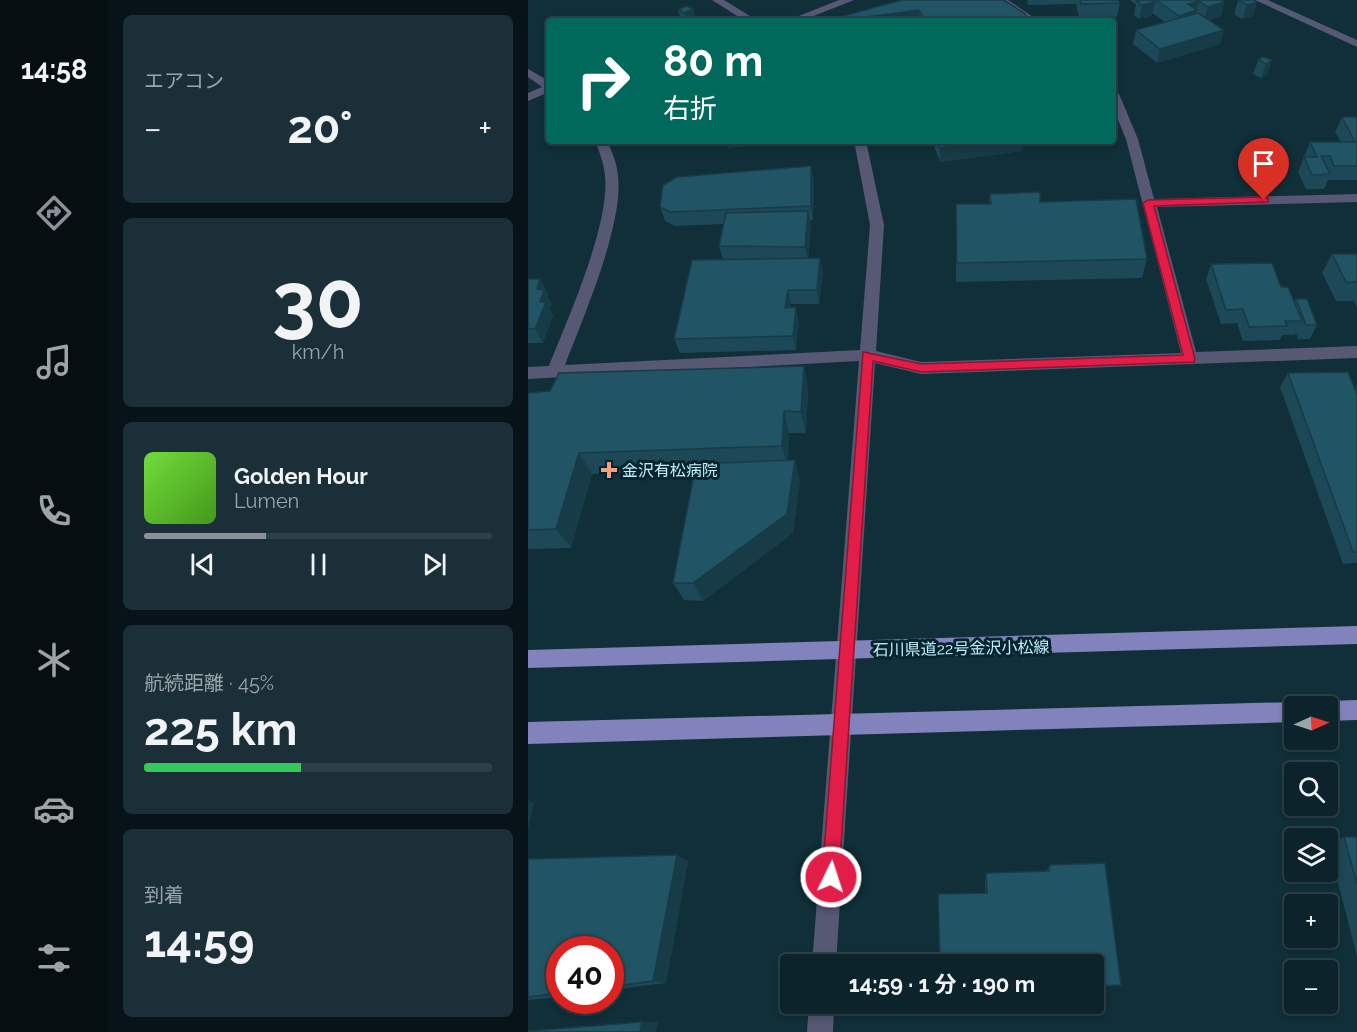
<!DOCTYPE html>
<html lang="ja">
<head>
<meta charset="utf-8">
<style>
  body { margin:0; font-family:Raleway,"Noto Sans JP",sans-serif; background:#1a2f37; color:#f1f3f6; height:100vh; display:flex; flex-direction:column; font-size:22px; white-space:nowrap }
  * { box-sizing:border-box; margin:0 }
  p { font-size:20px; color:#9aa4a9 }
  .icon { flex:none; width:33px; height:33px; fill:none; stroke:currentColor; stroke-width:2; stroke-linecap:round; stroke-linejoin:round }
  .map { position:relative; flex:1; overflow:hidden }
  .sheet { display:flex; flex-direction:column; gap:15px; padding:15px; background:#071318; width:420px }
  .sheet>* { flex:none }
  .hud { position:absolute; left:18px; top:18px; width:570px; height:126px; border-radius:6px; box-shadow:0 3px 9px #0003,0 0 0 2px #2c4047; background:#00695c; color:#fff; overflow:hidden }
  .needle { width:39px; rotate:87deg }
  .controls { position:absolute; left:756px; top:696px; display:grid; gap:12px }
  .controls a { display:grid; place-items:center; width:54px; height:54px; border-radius:6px; background:#0c232b; box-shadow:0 3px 9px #0003,0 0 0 2px #2c4047; font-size:30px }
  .speed { position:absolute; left:18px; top:936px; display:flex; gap:12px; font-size:30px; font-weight:700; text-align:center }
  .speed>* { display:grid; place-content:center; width:78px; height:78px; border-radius:50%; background:#0c232b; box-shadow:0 3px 9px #0003,0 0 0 2px #2c4047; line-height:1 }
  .speed .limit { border:9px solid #d22; background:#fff; color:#111 }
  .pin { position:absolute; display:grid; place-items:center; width:51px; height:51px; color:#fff; margin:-62px -26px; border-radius:50% 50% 50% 0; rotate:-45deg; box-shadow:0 0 6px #0007 }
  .pin .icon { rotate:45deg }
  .me { position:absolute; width:66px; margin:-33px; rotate:4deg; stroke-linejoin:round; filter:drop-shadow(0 0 4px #0008) }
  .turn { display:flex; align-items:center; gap:21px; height:126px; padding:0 18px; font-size:27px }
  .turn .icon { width:78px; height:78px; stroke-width:2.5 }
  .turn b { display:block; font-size:42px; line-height:51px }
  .big { font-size:45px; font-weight:700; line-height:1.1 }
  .sheet .widget { flex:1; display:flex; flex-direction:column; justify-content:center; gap:9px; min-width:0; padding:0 21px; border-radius:9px; background:#1a2f37 }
  .sheet .dial { align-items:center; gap:0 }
  .dial b { font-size:78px; line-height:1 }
  .song { display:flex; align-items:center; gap:18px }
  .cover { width:72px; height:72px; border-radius:9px; background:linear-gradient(135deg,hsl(100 70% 55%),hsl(100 70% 35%)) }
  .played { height:6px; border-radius:3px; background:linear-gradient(90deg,#8c9099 35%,#2c4047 35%) }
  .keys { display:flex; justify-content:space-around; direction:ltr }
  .heat { display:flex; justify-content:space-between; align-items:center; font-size:33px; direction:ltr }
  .charge { height:9px; border-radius:4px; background:linear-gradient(90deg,#34c759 45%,#2c4047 0) }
  .trip { position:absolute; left:252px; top:954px; width:324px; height:60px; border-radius:6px; background:#0c232b; box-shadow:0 3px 9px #0003,0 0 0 2px #2c4047; font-weight:700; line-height:60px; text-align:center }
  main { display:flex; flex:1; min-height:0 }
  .dock { display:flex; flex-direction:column; width:108px; justify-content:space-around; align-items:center; background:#050e11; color:#9aa4a9 }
  .dock .icon { width:42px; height:42px }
  .dock .active { color:#8c9099 }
  .dock b { font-size:27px; color:#f1f3f6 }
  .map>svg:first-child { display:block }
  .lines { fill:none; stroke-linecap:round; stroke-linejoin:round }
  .minor { fill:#565874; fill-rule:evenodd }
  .major { fill:#8283bc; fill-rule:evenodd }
  .wall { fill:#1c4857 }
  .shaded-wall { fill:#173b47 }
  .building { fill:#215465; stroke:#173b47; stroke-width:1.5 }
  .route { fill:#e11d48; stroke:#92132f; stroke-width:1.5 }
  .poi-dot { fill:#f2a07f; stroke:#05252e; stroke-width:2 }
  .labels { text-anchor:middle; stroke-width:6; stroke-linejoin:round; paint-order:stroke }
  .poi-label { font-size:16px; fill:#c3eeff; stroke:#05252e; text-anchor:start }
  .street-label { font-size:16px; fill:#c3eeff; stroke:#05252e }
</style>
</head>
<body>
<main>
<nav class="dock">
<b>14:58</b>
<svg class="icon active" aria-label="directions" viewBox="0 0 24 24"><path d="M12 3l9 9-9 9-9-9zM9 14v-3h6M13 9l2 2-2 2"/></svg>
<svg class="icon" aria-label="music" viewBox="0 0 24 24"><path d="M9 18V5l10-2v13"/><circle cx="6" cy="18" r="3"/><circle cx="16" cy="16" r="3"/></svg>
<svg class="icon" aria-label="phone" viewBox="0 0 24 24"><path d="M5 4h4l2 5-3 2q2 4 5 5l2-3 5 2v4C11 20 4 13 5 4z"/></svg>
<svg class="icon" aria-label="climate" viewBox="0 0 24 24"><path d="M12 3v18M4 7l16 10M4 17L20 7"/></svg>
<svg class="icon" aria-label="car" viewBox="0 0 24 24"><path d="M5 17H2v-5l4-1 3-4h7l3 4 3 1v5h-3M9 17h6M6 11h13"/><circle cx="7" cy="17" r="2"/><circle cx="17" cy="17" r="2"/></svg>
<svg class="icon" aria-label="filters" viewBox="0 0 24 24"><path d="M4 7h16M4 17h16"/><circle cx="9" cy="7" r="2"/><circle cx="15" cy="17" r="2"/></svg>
</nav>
<section class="sheet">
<div class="widget"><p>エアコン</p>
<div class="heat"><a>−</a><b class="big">20°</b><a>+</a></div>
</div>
<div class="widget dial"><b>30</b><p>km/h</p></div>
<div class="widget">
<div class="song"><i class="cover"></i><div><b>Golden Hour</b><p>Lumen</p></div></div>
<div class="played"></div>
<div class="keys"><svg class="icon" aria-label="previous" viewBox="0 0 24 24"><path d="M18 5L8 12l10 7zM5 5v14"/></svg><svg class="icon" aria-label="pause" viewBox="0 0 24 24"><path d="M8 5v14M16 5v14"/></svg><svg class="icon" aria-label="next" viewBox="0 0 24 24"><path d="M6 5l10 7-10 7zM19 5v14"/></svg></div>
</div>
<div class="widget"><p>航続距離 · 45%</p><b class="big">225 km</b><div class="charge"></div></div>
<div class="widget"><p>到着</p><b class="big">14:59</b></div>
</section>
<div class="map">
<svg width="829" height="1032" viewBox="0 0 829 1032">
  <rect width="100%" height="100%" fill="#102f39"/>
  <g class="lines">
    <path class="minor" d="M184 0H196L230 21H217Z
      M311 0H326L273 21H258Z
      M468 0H480L511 21H499Z
      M727 0H740L829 40V47Z
      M0 69 21 81V92L0 101V93L14 87 0 77Z
      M585 91 591 94 610 139 626 199 829 194V202L629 207 668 352 829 346V358L393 374 347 363 308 964H284L331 361 0 379V367L21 366C40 318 82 225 77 176 76 164 72 153 67 141H79C84 152 89 163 90 176 96 224 55 318 37 365L332 350 342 225 326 141H338L356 225 348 351 393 362 653 353 598 139 585 108Z
      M281 1004H306L305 1032H279Z"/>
    <path class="major" d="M829 626V644L0 668V650Z
      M829 700V720L800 721V706H791L800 701Z
      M766 702 774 706H766V722L0 744V722Z"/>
  </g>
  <path class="wall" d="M374 0 503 21H315V16Z
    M499 0H590L592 3 589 17 551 18 548 4 500 5Z
    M602 0H696V2L693 16 681 20 696 30 692 44 629 63 605 44 608 30 637 22 624 13V16L611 19 606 15 608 4Z
    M710 0 729 2 725 16 714 19 706 14Z
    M165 9 168 21H153L150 10Z
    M730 60H744L739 75 733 78 725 74Z
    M814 117H829V180H800L796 189H778L770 172 782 142H813L807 132Z
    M404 141H495L494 151 412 162Z
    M286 180 285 220H282L283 226 280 258H292L295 272 291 304H263V308L271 321 268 350 152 353 146 339 195 260 191 246 196 224 147 226 137 221 132 207Z
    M462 194 512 202 619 259 614 278 428 282V204H461Z
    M804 254H829V307L826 301H808L794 273Z
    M683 264 753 287 766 302 768 299 789 325 782 339H770L768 333 767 335H754L752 340 715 341 709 323 693 324 678 279Z
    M0 279H12L20 293 19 296 24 304 22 309 25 316 15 343H0Z
    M276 366 280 388 278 433H261L260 460 272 480 265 533 175 601 156 600 145 583 167 470 64 474 43 548 0 549V393L22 391Z
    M760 373 827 389 829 386V563L815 564 752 387Z
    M816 837H829V956L800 845Z
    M149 855 160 862 138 983 82 990V950H32V997L0 1000V859Z
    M522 865 593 985 587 986 566 987V964L457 893V877L458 873 518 871Z"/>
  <path class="shaded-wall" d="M690 0H696L695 3 696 2 693 16 676 21 680 7Z
    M671 1 665 24 648 30 651 16 660 4Z
    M627 2 624 16 611 19 614 5Z
    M729 2 725 16 714 19 719 5Z
    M165 9 168 21H159L157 13Z
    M391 10 392 21H317V20Z
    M696 30 692 44 629 63 632 49Z
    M744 60 739 75 733 78 738 64Z
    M198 141H249L200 149Z
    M464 141H495L494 151 412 162V148Z
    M283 166 286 180 285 220 283 206Z
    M280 211 283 226 280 261 277 247Z
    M292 258 295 272 291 304 289 290Z
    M12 279 20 293 19 296 24 304 22 309 25 316 15 343 7 329 12 302 9 289Z
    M260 290 263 304 261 321 257 308Z
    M268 307 271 321 268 350 265 336Z
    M276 366 280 388 278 433 273 412Z
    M256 411 261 433 260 467 254 446Z
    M51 453 64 474 43 548 28 529Z
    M267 460 272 480 265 533 175 601 165 583Z
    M0 800 6 803 0 830Z
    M149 855 160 862 138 983 125 981Z
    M114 1022H130L128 1032H112Z"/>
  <path class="building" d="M374 0H476L496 13 503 21H398L391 10 317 20 315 16Z
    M552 0H590L592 3 553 4Z
    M614 0H624L627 2 614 5 609 1Z
    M628 0H693L696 2 680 7 671 1 660 4 669 10 651 16Z
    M710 0H726L729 2 719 5Z
    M158 6 165 9 157 13 150 10Z
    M670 13 696 30 632 49 608 30Z
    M735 57 744 60 738 64 730 60Z
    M814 117H829V166H806L802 156H793L802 174 784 175 776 157H789L782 142H827Z
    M410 141H464L412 148Z
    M283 166V206L142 212 132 207 135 185 149 177Z
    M512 192V202L608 199 619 259 429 263 428 204H463L462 194Z
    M280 211 277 247 191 246 198 213Z
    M804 254H829V282H818Z
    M292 258 289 290H260L257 308 268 307 265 336 146 339 164 260Z
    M744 263 753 287H760L774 321H757L759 326 721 327 715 309 698 310 683 264Z
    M0 279H12L9 289 16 290 12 302H18L7 329H0Z
    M768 299H779L789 325H778Z
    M276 366 273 412 256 411 254 446 51 453 28 529 0 530V393L22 391 31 373Z
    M820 372 829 394V552H825L760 373Z
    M267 460 259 514 165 583H145L168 464Z
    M816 837H829V884Z
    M149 855 125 981 82 987V950H32V993L0 997V859Z
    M577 863 593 985 566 986V964H412L410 894 459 893 458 873 521 871 522 865Z
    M114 1022 112 1032H0V1031Z"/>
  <path class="route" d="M736 197 740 198V202L626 206 667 359 666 362 393 372 345 361 311 877 309 883 303 886 296 883 294 877 335 352 393 364 655 355 615 203 620 200Z"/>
  <path class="poi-dot" d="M78 461h6v6h6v6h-6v6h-6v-6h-6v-6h6z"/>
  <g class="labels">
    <g class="poi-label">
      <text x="94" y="476">金沢有松病院</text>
    </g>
    <g class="street-label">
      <text transform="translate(433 648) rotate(-1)" y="6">石川県道22号金沢小松線</text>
    </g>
  </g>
</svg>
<div class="controls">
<a><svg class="needle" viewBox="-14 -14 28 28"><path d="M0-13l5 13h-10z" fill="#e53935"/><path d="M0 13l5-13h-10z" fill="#9aa4a9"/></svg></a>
<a><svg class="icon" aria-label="search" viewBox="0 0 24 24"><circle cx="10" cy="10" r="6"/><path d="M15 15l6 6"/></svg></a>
<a><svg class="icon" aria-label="layers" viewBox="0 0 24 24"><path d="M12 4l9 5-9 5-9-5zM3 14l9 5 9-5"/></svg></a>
<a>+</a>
<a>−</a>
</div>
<div class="speed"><div class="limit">40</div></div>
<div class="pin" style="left:736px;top:200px;background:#d93025"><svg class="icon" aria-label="arrive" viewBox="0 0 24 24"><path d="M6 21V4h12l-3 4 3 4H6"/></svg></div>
<svg class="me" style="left:303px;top:877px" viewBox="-20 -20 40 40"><circle r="17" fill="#e11d48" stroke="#fff" stroke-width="3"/><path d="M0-11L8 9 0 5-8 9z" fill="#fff"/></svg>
<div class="trip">14:59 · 1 分 · 190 m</div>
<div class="hud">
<div class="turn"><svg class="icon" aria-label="right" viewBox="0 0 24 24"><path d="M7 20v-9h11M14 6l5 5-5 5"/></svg><div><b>80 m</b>右折</div></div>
</div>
</div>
</main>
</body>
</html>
